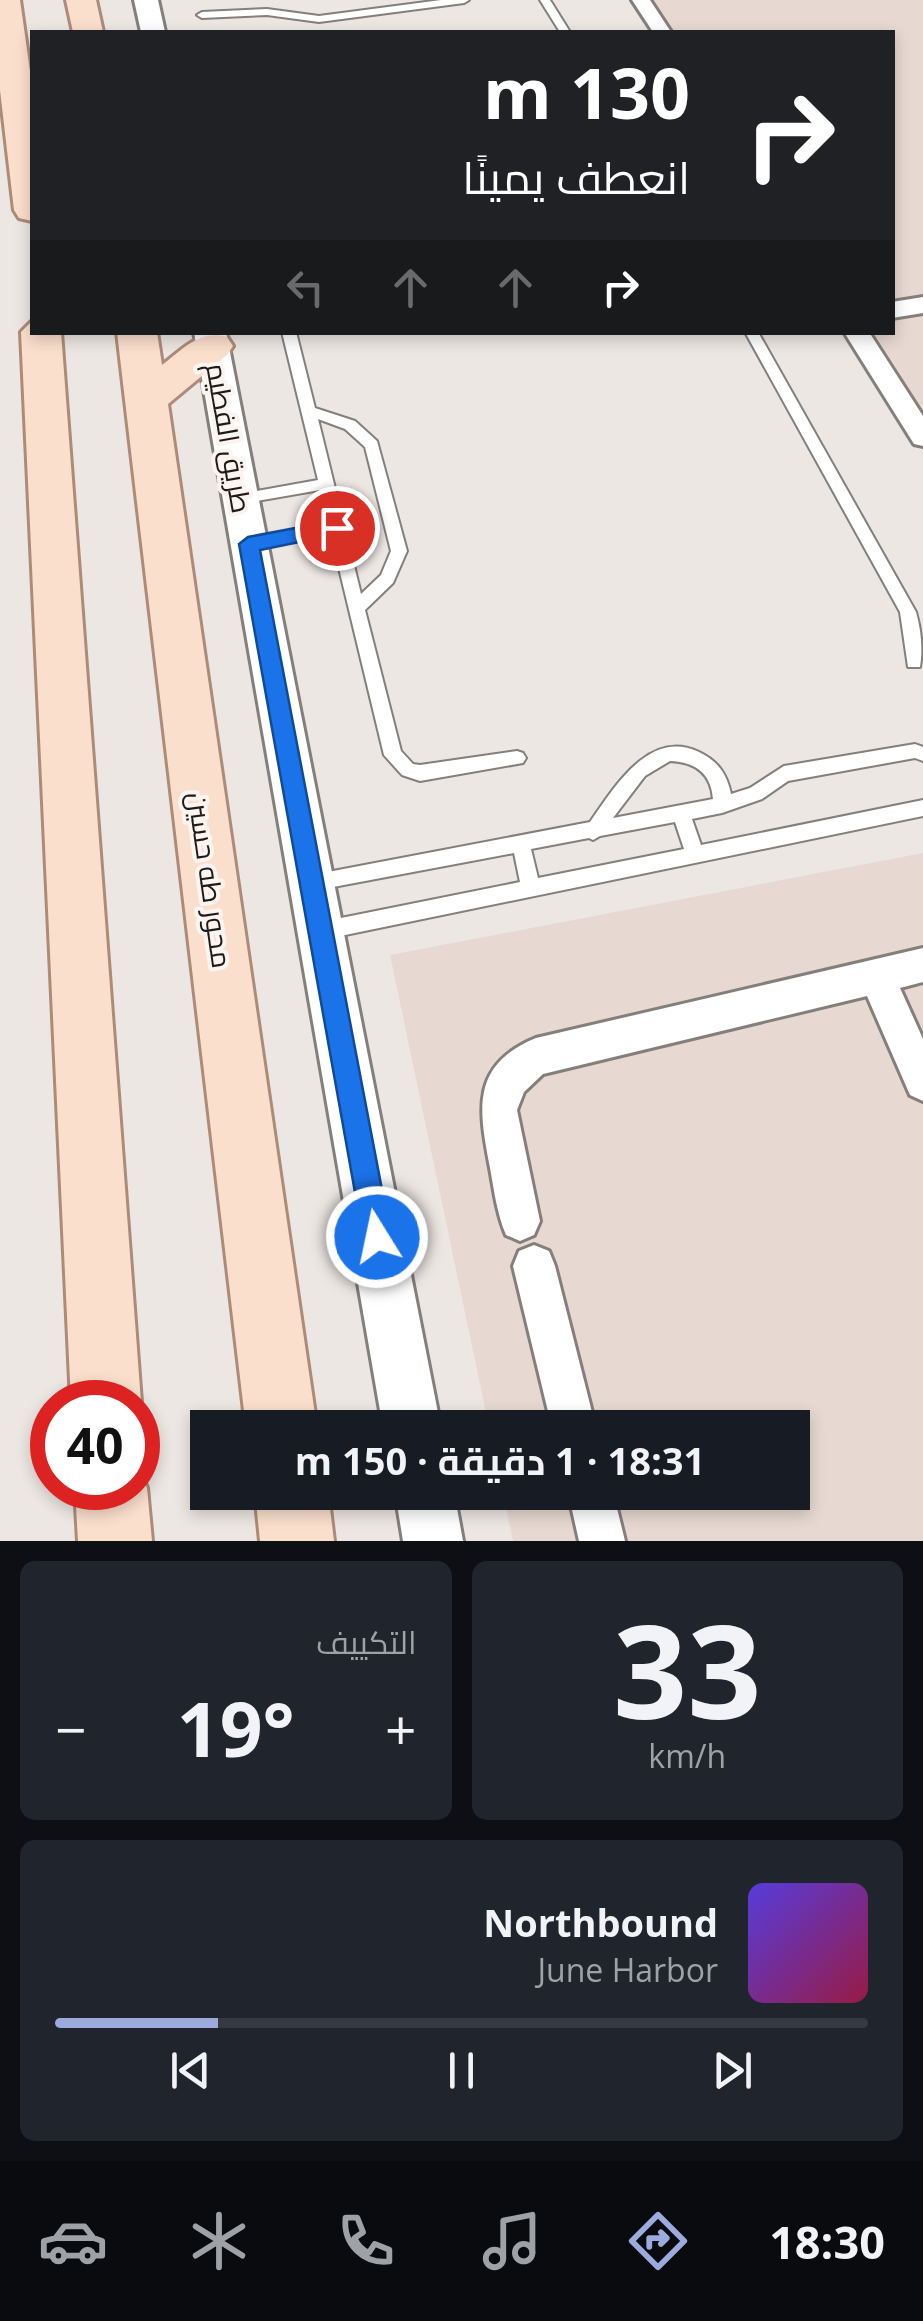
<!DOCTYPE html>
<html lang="ar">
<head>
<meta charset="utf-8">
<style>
  body { margin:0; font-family:"Open Sans",Cairo,sans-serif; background:#20242c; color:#f1f3f6; direction:rtl; height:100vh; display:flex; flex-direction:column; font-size:38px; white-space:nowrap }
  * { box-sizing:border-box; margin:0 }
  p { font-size:32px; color:#9ea1a6 }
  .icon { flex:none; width:55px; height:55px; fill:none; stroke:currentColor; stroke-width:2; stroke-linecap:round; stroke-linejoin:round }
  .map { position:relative; height:1541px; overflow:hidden; direction:ltr }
  .drawer { display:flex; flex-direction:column; gap:20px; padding:20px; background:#0d0f14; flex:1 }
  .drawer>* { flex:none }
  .hud { position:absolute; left:30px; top:30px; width:865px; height:305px; border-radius:0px; box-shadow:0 5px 15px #0003; direction:rtl; background:#202124; color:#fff; overflow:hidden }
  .speed { position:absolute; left:30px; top:1380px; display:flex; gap:20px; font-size:50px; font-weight:700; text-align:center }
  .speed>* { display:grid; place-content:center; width:130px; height:130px; border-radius:50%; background:#171b24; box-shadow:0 5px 15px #0003; line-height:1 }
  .speed .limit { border:15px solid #d22; background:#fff; color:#111 }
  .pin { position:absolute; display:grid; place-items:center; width:85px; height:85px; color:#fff; margin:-42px; border:5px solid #fff; border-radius:50%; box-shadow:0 2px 10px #0007 }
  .me { position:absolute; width:110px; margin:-55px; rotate:350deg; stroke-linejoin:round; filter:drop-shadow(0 0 8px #0008) }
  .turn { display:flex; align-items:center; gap:35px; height:210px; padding:0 40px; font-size:45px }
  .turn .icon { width:130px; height:130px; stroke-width:2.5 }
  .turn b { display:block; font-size:70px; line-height:85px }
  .lanes { display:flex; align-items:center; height:95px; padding:0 40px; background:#0003; justify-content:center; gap:50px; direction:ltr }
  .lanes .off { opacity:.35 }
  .big { font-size:75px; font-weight:700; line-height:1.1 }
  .drawer .tile { flex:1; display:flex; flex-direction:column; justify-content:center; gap:15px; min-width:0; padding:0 35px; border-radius:15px; background:#20242c }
  .drawer .dial { align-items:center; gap:0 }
  .dial b { font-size:130px; line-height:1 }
  .song { display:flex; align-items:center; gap:30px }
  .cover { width:120px; height:120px; border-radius:15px; background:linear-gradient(135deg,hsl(250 70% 55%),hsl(340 70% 35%)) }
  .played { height:10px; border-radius:5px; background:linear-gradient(90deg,#9daade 20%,#363941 20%) }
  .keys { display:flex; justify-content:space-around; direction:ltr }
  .heat { display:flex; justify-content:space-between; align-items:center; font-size:55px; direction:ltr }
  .drawer .tiles { flex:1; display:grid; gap:20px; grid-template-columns:1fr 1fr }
  .tile:last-child { grid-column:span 2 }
  .trip { position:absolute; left:190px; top:1410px; width:620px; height:100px; border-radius:0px; background:#171b24; box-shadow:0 5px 15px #0003; font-weight:700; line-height:100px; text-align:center; direction:rtl }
  .tabs { display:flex; height:160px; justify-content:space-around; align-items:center; background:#090b0e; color:#9ea1a6 }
  .tabs .icon { width:70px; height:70px }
  .tabs .current { color:#9daade }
  .tabs b { font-size:45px; color:#f1f3f6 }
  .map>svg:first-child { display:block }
  .built { fill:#e7d9d1 }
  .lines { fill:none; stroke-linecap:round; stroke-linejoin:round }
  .service-casing { stroke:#857f7c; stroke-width:4 }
  .minor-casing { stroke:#857f7c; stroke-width:6 }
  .tertiary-casing { stroke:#857f7c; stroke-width:6 }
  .primary-casing { stroke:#ac8c78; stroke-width:6 }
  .service { fill:#fff; fill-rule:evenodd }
  .minor { fill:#fff; fill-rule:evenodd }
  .tertiary { fill:#fff; fill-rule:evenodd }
  .primary { fill:#fbdfcd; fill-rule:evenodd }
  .route { fill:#1a73e8; stroke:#114b97; stroke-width:2.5 }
  .labels { text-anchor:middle; stroke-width:8; stroke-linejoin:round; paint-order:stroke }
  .street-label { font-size:28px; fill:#1d1b1a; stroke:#fbf4f0 }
</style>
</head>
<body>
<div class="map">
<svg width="923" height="1541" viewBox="0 0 923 1541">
  <rect width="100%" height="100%" fill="#ede7e3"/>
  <path class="built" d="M647 0H923V440L856 333 892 332V32H667Z
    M923 853V1541H513L503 1493 792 1492V1428L489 1427 390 955Z"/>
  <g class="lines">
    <g class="service-casing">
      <path id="service" d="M441 0H469L464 3 319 22 267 15 202 18 197 15 202 12 267 9 319 16Z
        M540 0H550L570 32H560Z
        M282 332H296L315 408 355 421 377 441 407 551 393 583 365 610 401 751 413 764 420 765 517 751 523 753 526 758 523 763 420 781 402 775 384 755 331 535 248 550 243 548 240 544 243 540 248 538 329 524 320 490 240 504 233 499 240 494 318 480ZM318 419 345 429 365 447 391 551 381 575 361 594Z
        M745 332H758L916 612C921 629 923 649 920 667H908L900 612Z
        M915 744 923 747V761L915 758 788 781 762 799 722 813 692 819 701 845 923 800V816L321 940 314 937 311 931 314 925 321 922 520 882 514 853 312 891 305 889 303 883 305 877 312 875 590 822C614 788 649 728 699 752 718 761 727 774 731 794L750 788 784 766ZM670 761C695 762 711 773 713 799L613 818 645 776ZM675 822 684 849 538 878 531 849 589 838 593 840 600 836Z"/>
    </g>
    <g class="minor-casing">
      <path id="minor" d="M632 0H650L671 32H653Z
        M923 297V313L892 318V302Z
        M844 332H869L923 416V446L914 444Z
        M923 948V982L900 988 923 1039V1101L910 1095 867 996 543 1074 524 1092 517 1110 540 1221 534 1235 520 1241 506 1235C497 1214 494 1190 490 1168 479 1110 470 1065 536 1038Z
        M534 1245 549 1251 555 1266 596 1428H552L513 1266 519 1251Z
        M568 1492H613L625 1541H579Z"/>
    </g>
    <g class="tertiary-casing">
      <path id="tertiary" d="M134 0H158L165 32H141Z
        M194 332H226L441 1428H383Z
        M395 1492H454L463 1541H403Z"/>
    </g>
    <g class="primary-casing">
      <path id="primary" d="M0 0H20L32 85V221L19 218 14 210 0 90Z
        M66 0H96L103 32H73Z
        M32 321V332H61L141 1402 138 1411V1402H71L21 332Z
        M117 332H157L162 365C183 349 200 329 227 337L233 346 227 355 168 404 317 1428H246Z
        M138 1464 147 1488 152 1541H78L75 1488H138Z
        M255 1492H328L334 1541H260Z"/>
    </g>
    <use href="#service" class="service"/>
    <use href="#minor" class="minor"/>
    <use href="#tertiary" class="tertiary"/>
    <use href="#primary" class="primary"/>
  </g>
  <path class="route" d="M337 520 347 528 344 533 260 550 391 1237 387 1247 377 1251 367 1247 363 1237 239 544 248 537Z"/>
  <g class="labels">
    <g class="street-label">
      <text transform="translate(229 438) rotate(80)" y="10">طريق الفطيم</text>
      <text transform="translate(210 880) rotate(82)" y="10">محور طه حسين</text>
    </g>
  </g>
</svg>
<div class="speed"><div class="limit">40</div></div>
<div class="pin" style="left:337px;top:528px;background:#d93025"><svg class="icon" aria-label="arrive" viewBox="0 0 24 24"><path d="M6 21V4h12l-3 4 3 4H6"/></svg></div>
<svg class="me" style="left:377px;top:1237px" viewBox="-20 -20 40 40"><circle r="17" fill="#1a73e8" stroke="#fff" stroke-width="3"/><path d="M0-11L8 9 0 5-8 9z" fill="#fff"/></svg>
<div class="trip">18:31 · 1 دقيقة · 150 m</div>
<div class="hud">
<div class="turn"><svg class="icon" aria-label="right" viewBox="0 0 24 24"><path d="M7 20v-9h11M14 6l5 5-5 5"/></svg><div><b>130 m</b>انعطف يمينًا</div></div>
<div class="lanes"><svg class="icon off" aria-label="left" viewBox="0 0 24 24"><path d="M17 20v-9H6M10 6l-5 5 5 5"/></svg><svg class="icon off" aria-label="ahead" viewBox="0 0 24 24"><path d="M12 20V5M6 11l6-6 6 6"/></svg><svg class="icon off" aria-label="ahead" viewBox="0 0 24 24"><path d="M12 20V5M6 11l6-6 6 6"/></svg><svg class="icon" aria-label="right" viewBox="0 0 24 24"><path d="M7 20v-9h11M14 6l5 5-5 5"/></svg></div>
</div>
</div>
<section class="drawer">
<div class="tiles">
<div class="tile dial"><b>33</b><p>km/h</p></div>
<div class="tile"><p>التكييف</p>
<div class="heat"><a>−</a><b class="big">19°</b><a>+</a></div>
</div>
<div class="tile">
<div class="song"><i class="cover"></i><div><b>Northbound</b><p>June Harbor</p></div></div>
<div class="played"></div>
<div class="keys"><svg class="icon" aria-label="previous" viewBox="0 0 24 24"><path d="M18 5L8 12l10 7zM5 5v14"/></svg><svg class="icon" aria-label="pause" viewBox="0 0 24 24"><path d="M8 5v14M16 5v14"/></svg><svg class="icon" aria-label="next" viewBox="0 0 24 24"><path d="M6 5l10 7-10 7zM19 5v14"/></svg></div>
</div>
</div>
</section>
<nav class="tabs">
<b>18:30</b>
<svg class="icon current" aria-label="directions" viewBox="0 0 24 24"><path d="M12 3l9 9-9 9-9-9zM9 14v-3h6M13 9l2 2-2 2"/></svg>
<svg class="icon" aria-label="music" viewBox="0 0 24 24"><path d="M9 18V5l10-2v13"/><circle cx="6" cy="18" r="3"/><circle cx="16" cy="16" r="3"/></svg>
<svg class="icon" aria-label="phone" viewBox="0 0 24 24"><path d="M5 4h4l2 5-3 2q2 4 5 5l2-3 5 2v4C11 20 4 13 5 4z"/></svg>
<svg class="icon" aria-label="climate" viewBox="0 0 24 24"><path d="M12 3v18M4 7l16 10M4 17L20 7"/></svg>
<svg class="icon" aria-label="car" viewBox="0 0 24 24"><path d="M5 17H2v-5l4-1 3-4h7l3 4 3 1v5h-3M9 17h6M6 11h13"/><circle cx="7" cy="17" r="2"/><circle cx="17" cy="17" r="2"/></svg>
</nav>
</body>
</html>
